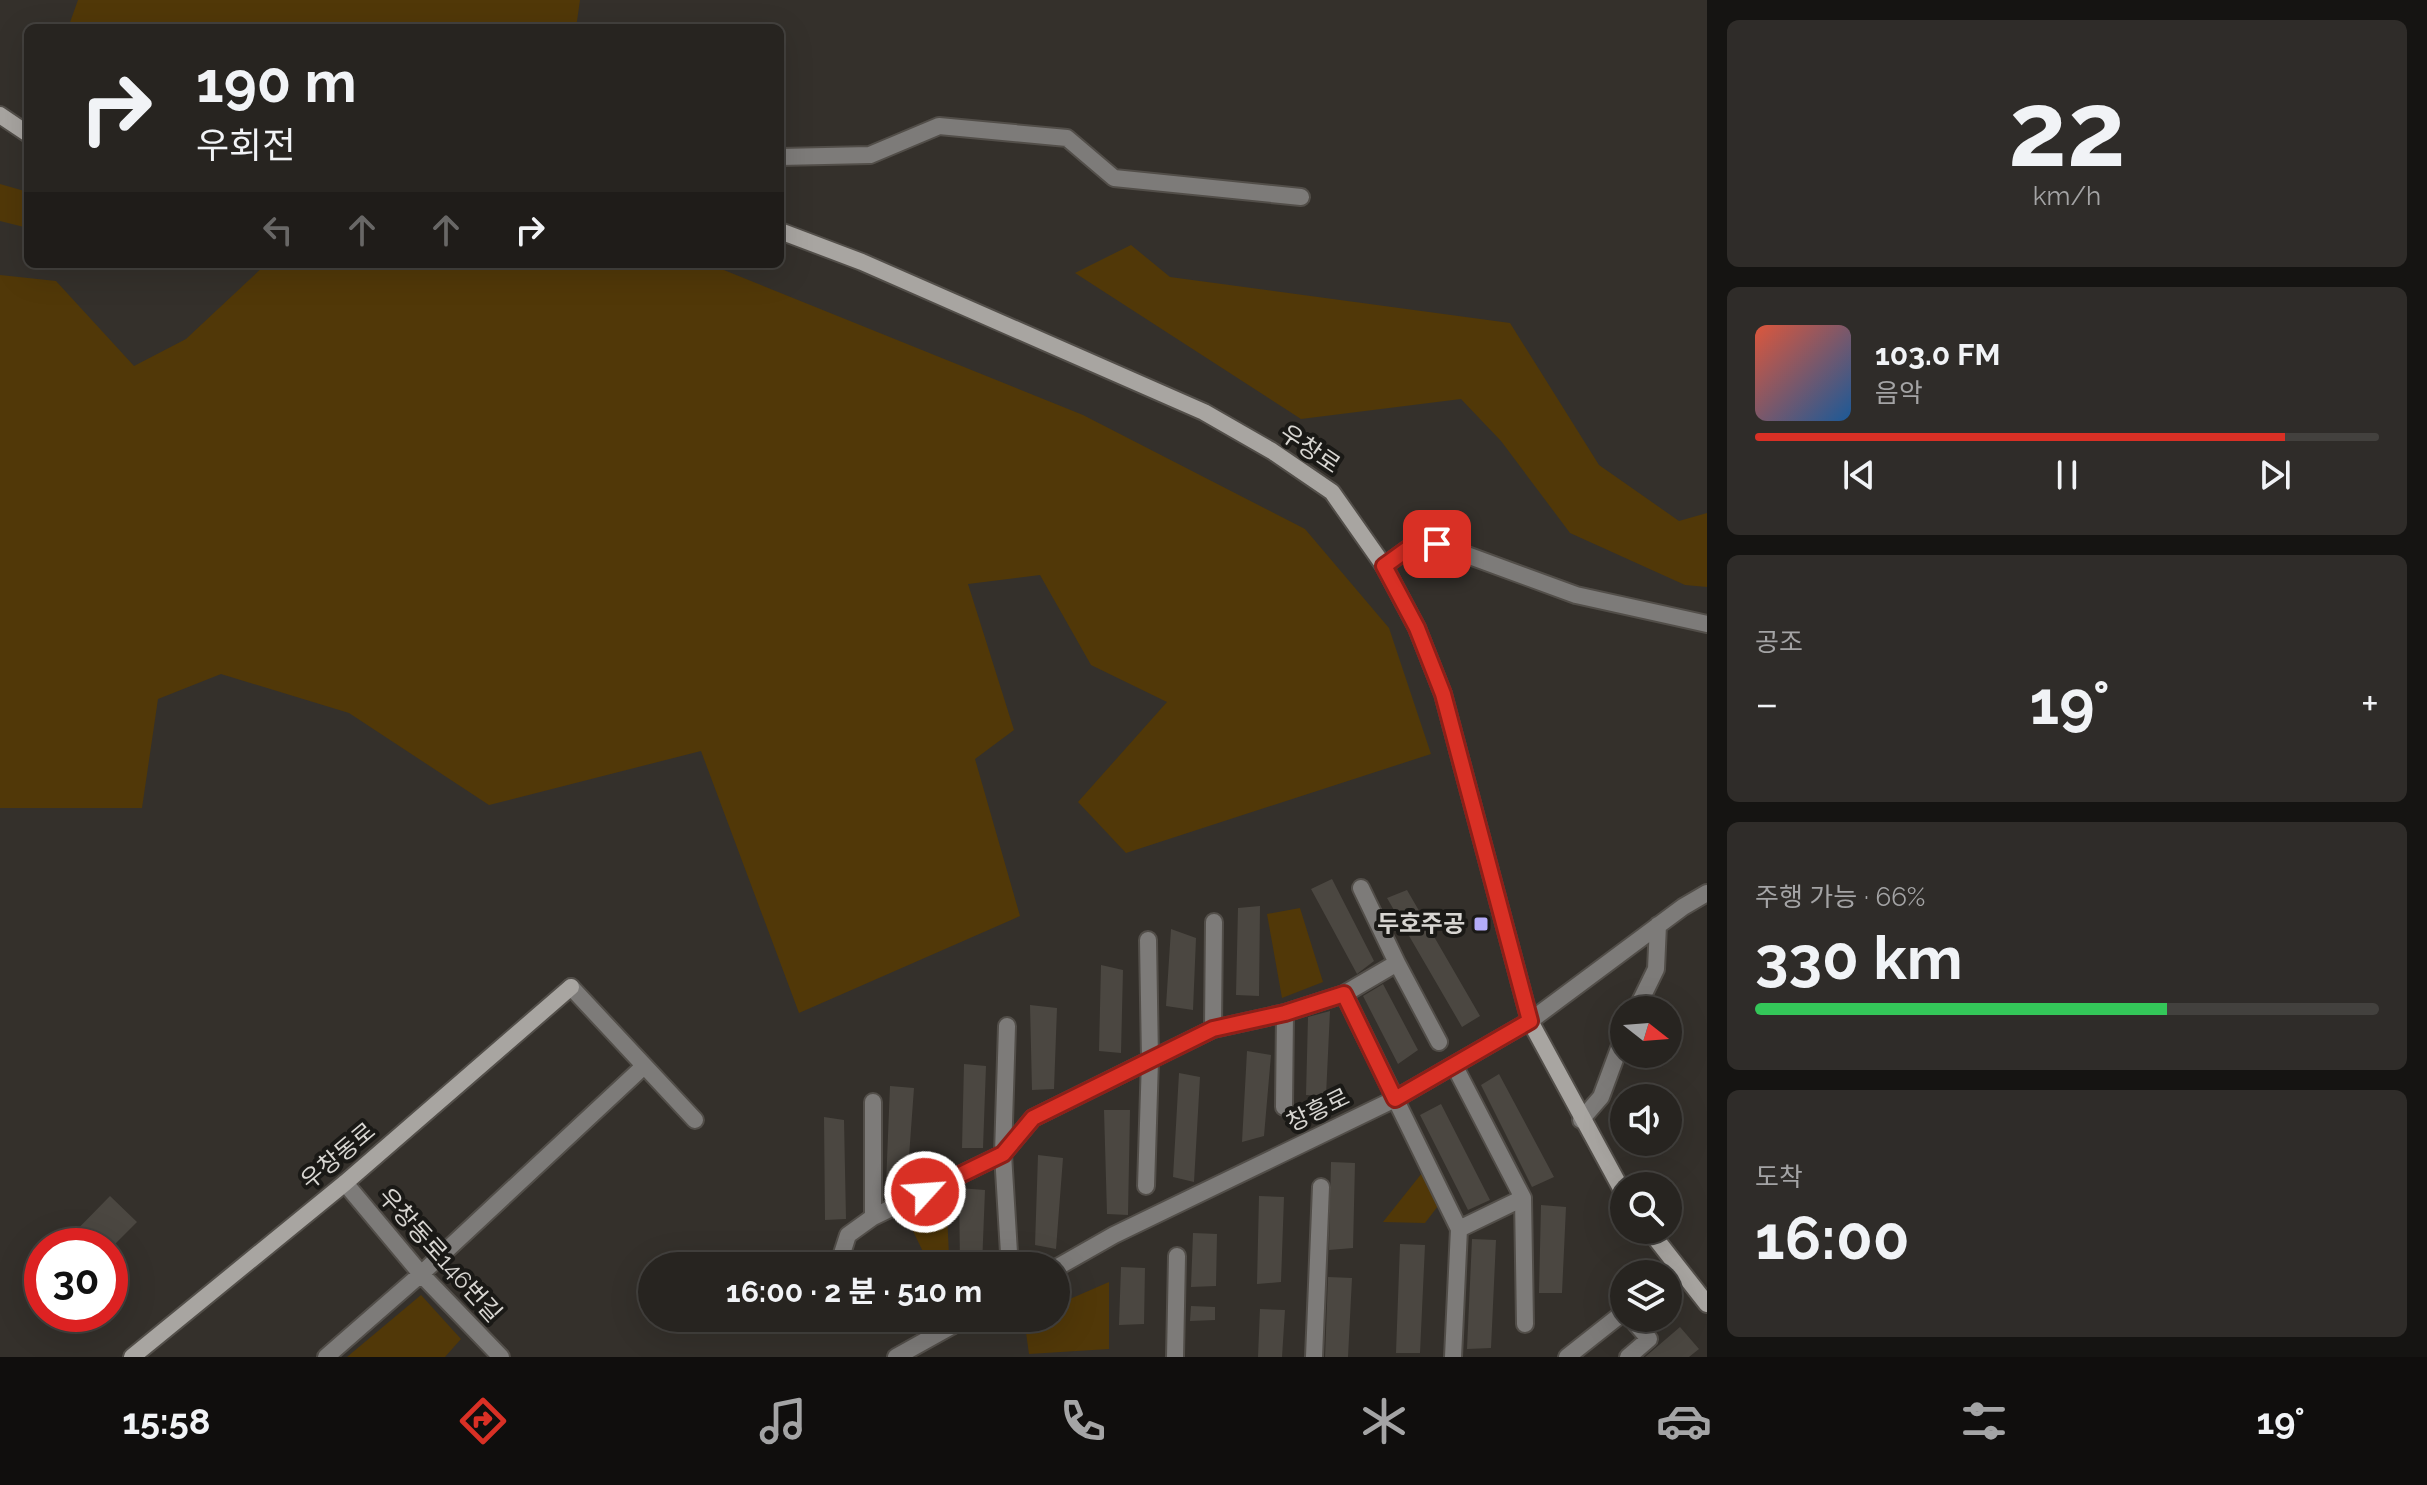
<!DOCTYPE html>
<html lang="ko">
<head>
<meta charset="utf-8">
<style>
  body { margin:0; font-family:Raleway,"Noto Sans KR",sans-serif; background:#2f2c29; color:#f1f3f6; height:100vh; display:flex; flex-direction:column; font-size:30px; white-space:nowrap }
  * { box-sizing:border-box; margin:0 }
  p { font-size:26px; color:#a4a4a5 }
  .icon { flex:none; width:44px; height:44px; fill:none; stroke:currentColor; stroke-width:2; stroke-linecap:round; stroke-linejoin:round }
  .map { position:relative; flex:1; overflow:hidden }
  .side { display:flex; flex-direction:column; gap:20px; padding:20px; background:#151412; width:720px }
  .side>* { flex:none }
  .top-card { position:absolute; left:24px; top:24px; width:760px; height:244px; border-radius:12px; box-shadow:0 8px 32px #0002,0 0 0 2px #43413e; background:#272420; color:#f1f3f6; overflow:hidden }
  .needle { width:52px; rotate:107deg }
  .buttons { position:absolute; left:1610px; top:996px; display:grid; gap:16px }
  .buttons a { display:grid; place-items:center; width:72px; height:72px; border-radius:50%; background:#272420; box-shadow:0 8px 32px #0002,0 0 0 2px #43413e; font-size:40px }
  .speed { position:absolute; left:24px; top:1228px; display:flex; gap:16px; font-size:40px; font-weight:700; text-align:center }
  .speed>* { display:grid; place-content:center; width:104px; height:104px; border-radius:50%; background:#272420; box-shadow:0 8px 32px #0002,0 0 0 2px #43413e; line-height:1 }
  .speed .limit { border:12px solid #d22; background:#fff; color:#111 }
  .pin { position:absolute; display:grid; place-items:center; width:68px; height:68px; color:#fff; margin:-34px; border-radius:16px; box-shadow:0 4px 12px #0006 }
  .me { position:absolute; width:88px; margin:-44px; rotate:64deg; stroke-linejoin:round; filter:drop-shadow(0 0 6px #0008) }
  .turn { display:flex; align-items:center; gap:28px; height:168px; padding:0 40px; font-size:36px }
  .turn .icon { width:104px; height:104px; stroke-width:2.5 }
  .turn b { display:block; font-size:56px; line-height:68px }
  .lanes { display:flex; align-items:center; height:76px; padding:0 40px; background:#0003; justify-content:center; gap:40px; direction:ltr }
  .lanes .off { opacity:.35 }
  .big { font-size:60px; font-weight:700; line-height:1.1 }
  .side .tile { flex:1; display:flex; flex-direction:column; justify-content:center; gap:12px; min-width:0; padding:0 28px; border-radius:12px; background:#2f2c29 }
  .side .dial { align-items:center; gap:0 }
  .dial b { font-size:104px; line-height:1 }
  .song { display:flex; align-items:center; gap:24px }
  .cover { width:96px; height:96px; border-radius:12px; background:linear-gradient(135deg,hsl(10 70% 55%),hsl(210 70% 35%)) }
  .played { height:8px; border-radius:4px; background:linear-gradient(90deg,#d93025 85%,#43413e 85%) }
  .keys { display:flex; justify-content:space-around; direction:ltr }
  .heat { display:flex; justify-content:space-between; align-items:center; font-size:44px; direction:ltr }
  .charge { height:12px; border-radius:6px; background:linear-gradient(90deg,#34c759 66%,#43413e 0) }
  .trip { position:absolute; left:638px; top:1252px; width:432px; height:80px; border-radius:40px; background:#272420; box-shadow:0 8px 32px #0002,0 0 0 2px #43413e; font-weight:700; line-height:80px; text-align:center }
  .dock { display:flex; height:128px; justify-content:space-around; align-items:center; background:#100e0d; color:#a4a4a5 }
  .dock .icon { width:56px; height:56px }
  .dock .active { color:#d93025 }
  .dock b { font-size:36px; color:#f1f3f6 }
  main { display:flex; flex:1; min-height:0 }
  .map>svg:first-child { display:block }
  .green { fill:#513808 }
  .building { fill:#4b4741 }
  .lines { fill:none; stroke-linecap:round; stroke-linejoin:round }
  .minor-casing { stroke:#524e49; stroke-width:20 }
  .secondary-casing { stroke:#524e49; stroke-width:20 }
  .minor { stroke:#7d7b79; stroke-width:16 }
  .secondary { stroke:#a8a5a1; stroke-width:16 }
  .route-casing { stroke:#8d1f18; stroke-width:20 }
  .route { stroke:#d93025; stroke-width:14 }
  .poi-dot { fill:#b4acf9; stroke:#1a1916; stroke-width:3 }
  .labels { text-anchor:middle; stroke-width:8; stroke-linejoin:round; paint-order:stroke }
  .street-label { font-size:24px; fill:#d8d6d2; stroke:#1a1916 }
  .poi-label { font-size:24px; font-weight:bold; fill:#d8d6d2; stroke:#1a1916; text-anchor:end }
</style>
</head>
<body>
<main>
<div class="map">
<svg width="1707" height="1357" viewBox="0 0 1707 1357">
  <rect width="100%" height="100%" fill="#34302b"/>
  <path class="green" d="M78 0H580L576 28H68Z
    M0 184 28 192V228L0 221Z
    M1131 245 1170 277 1510 323 1599 465 1679 521 1707 513V587L1685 585 1570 533 1501 441 1461 399 1301 419 1075 273Z
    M266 264H709L1083 415 1305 529 1389 628 1431 754 1126 853 1078 802 1167 702 1091 665 1040 575 968 584 1014 730 975 759 1020 916 799 1013 701 751 489 805 349 713 221 674 158 699 142 808H0V275L56 281 134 366 186 339Z
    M1300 908 1323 982 1282 998 1267 914Z
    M1422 1173 1438 1206 1425 1223 1383 1222Z
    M947 1213 949 1256 929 1264 912 1229Z
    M1109 1282V1349L1029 1354 1024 1318H1056V1305Z
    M421 1295 461 1339 445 1357H347Z"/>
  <path class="building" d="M1332 879 1374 961 1357 974 1311 889Z
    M1407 890 1480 1016 1462 1027 1387 898Z
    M1260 906 1259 996 1236 995 1238 908Z
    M1171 929 1196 938 1193 1010 1166 1006Z
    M1101 965 1123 970 1121 1053 1099 1051Z
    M1383 984 1418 1050 1398 1064 1363 996Z
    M1030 1005 1057 1008 1054 1089 1032 1090Z
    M1330 1011 1326 1096 1306 1095 1308 1017Z
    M1247 1051 1271 1055 1264 1136 1242 1142Z
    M964 1064 986 1066 983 1148H962Z
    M1179 1073 1200 1077 1194 1182 1173 1177Z
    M1499 1074 1554 1177 1532 1187 1481 1085Z
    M890 1086 914 1088 907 1184 886 1185Z
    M1441 1104 1490 1200 1468 1210 1420 1115Z
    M1104 1110H1130L1128 1215 1107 1214Z
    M824 1117 844 1120 846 1219 825 1220Z
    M1038 1155 1063 1158 1056 1249 1035 1245Z
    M1331 1162 1355 1163 1353 1248 1329 1250Z
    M959 1188 985 1190 982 1266H960Z
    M110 1196 137 1222 113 1246H61Z
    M1259 1196 1284 1197 1281 1282 1257 1284Z
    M1541 1205 1566 1207 1562 1293H1539Z
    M1193 1233 1217 1234 1216 1286 1191 1287Z
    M1472 1239 1496 1240 1491 1348 1467 1349Z
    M1400 1244 1425 1245 1420 1353H1396Z
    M1121 1267 1145 1268 1144 1324 1119 1325Z
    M1328 1277 1352 1278 1348 1357H1325Z
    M1191 1306 1215 1307V1320L1190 1321Z
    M1260 1309 1285 1310 1282 1357H1258Z
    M1680 1327 1699 1349 1689 1357H1645Z"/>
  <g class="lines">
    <g class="minor-casing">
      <path id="minor" d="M780 157 870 155 939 126 1067 138 1114 178 1301 197
        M1384 566 1409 548 1437 544 1576 595 1707 624
        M1361 888 1397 963
        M1148 940 1150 1060 1213 1029 1214 922
        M571 987 695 1120
        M1344 994 1397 963 1439 1042
        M1636 1010 1656 969 1658 925
        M1285 1013 1344 994 1459 1229 1453 1357
        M1213 1029 1285 1013 1284 1107
        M1454 1065 1523 1198 1459 1229
        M1581 1120 1601 1097 1624 1035
        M1003 1154 1033 1118 1150 1060 1146 1186
        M1003 1154 1007 1026
        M345 1183 421 1274 501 1357
        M1523 1198 1525 1324
        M873 1217 1003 1154 1009 1253
        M838 1266 848 1235 873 1217V1102
        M1056 1268 1114 1235 1395 1099 1530 1021 1683 907 1707 893
        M326 1357 421 1274 643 1067
        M896 1357 966 1318
        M1175 1357 1177 1256
        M1314 1357 1321 1187
        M1567 1357 1624 1312
        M1628 1357 1649 1339 1631 1318"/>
    </g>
    <g class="secondary-casing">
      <path id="secondary" d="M0 115 28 134
        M780 231 862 262 1204 412 1272 451 1332 492 1384 566 1417 628 1443 694 1530 1021 1624 1194
        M1649 1230 1707 1304
        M132 1357 345 1183 571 987"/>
    </g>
    <use href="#minor" class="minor"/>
    <use href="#secondary" class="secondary"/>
  </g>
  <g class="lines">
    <g class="route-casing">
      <path id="route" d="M925 1192 1003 1154 1033 1118 1213 1029 1285 1013 1344 994 1395 1099 1530 1021 1443 694 1417 628 1384 566 1409 548 1437 544"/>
    </g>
    <use href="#route" class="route"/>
  </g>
  <rect class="poi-dot" x="1473" y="916" width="16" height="16" rx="4"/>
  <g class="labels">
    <g class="street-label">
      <text transform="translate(1310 449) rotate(34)" y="8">우창로</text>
      <text transform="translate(1318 1110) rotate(-26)" y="8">창흥로</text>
      <text transform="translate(338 1156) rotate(-40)" y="8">우창동로</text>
      <text transform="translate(440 1255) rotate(48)" y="8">우창동로146번길</text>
    </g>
    <g class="poi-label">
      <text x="1465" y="932">두호주공</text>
    </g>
  </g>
</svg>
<div class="buttons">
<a><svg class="needle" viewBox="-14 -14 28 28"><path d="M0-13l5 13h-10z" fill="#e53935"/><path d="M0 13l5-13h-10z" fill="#a4a4a5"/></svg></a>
<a><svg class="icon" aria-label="sound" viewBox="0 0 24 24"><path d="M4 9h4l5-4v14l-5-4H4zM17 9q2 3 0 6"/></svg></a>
<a><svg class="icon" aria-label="search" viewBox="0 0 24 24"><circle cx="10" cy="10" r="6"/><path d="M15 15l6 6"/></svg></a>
<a><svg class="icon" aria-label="layers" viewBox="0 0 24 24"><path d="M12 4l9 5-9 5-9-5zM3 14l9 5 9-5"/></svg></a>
</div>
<div class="speed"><div class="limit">30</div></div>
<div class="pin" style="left:1437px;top:544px;background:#d93025"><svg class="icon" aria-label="arrive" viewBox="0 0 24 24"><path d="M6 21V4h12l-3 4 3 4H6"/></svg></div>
<svg class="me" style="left:925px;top:1192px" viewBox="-20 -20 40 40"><circle r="17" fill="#d93025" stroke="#fff" stroke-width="3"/><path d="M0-11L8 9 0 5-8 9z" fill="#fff"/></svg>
<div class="trip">16:00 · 2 분 · 510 m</div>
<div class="top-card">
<div class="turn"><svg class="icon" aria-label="right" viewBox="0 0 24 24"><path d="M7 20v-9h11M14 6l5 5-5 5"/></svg><div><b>190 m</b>우회전</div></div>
<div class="lanes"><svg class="icon off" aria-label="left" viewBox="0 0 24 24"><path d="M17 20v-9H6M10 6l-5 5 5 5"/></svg><svg class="icon off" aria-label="ahead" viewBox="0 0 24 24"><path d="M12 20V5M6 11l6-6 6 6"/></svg><svg class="icon off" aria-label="ahead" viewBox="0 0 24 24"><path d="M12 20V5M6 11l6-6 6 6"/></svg><svg class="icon" aria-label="right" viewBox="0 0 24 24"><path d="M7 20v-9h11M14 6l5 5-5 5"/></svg></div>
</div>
</div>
<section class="side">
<div class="tile dial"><b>22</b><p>km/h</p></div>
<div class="tile">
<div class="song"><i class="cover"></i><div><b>103.0 FM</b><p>음악</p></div></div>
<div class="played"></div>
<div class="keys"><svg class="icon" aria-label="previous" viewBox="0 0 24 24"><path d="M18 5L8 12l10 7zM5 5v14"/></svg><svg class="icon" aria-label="pause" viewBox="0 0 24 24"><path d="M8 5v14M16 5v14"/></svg><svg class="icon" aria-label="next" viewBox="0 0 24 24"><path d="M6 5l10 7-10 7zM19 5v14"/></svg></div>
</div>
<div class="tile"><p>공조</p>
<div class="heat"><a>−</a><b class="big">19°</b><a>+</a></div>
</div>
<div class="tile"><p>주행 가능 · 66%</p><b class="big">330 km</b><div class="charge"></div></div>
<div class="tile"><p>도착</p><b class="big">16:00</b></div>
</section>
</main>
<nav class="dock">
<b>15:58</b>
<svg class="icon active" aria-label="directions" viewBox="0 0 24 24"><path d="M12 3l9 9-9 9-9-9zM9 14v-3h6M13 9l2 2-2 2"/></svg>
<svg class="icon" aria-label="music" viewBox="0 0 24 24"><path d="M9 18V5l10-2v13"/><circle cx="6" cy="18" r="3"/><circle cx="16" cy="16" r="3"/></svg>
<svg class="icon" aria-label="phone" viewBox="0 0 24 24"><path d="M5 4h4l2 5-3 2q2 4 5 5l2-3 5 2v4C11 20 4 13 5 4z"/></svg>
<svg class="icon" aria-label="climate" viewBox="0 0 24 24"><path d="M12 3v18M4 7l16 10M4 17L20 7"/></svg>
<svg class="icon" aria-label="car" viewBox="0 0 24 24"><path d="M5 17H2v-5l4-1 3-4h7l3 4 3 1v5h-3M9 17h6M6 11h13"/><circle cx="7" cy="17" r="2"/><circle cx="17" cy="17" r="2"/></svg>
<svg class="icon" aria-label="filters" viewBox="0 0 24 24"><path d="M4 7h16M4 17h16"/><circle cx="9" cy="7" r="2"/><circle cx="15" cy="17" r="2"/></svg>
<b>19°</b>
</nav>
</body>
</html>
